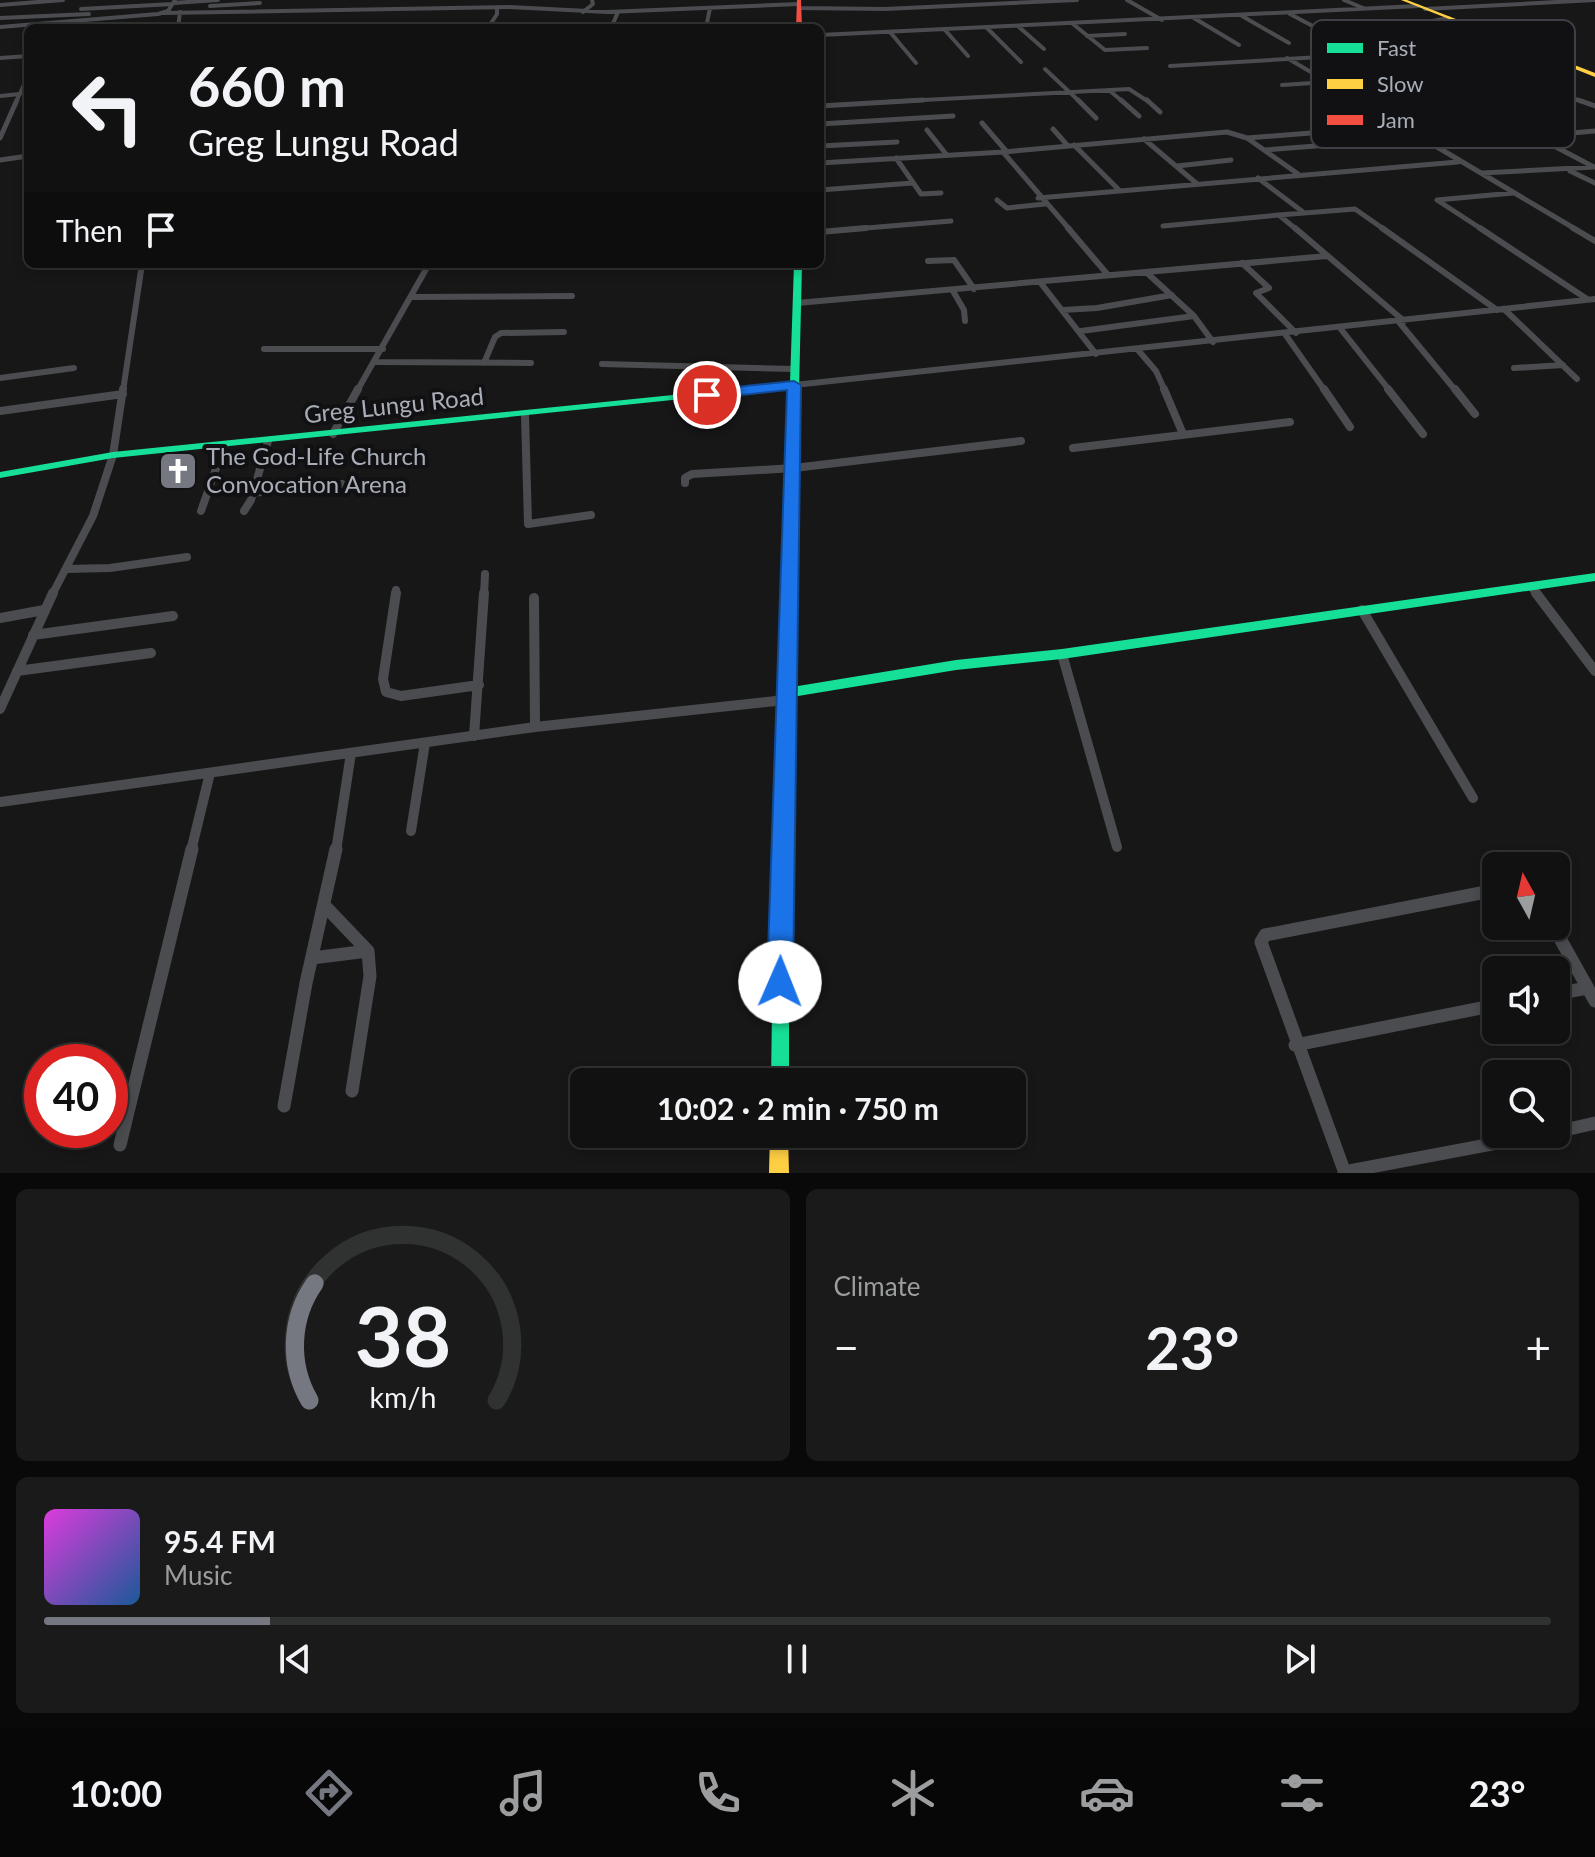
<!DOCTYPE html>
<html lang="en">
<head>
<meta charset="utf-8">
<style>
  body { margin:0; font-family:Lato,sans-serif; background:#1a1a1a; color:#f1f3f6; height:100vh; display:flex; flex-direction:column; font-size:30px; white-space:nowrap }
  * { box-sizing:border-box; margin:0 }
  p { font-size:26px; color:#9c9d9f }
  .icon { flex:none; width:44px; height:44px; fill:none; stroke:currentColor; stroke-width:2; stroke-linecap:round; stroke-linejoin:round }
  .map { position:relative; height:1173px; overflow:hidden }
  .details { display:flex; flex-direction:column; gap:16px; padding:16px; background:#090909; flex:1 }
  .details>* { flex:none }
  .banner { position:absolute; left:24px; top:24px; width:800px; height:244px; border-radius:12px; box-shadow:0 4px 12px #0003,0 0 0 2px #303131; background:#111; color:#f1f3f6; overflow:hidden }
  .needle { width:52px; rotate:352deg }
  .controls { position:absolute; left:1482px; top:852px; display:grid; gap:16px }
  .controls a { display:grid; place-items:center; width:88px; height:88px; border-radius:12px; background:#111; box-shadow:0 4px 12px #0003,0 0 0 2px #303131; font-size:40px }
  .speed { position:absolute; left:24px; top:1044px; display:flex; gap:16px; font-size:40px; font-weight:700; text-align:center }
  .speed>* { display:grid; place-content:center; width:104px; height:104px; border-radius:50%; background:#111; box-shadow:0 4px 12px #0003,0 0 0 2px #303131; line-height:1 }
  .speed .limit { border:12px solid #d22; background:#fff; color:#111 }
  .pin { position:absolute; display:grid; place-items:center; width:68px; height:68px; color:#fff; margin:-34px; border:4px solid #fff; border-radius:50%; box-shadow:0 2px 8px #0007 }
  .me { position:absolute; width:88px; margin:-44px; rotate:1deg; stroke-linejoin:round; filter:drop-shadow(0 0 6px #0008) }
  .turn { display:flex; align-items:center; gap:28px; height:168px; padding:0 32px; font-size:36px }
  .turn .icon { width:104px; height:104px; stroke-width:2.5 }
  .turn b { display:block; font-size:56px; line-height:68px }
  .then { display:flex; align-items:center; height:76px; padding:0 32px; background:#0003; gap:16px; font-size:30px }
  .big { font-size:60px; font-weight:700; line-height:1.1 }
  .details .tile { flex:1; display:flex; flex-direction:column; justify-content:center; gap:12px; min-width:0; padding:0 28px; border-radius:12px; background:#1a1a1a }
  .details .dial { align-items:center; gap:0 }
  .dial svg { height:208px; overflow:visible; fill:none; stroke:#303131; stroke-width:7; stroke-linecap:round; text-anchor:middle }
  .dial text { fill:#f1f3f6; stroke:none }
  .song { display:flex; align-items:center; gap:24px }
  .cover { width:96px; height:96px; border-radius:12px; background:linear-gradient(135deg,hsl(300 70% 55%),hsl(210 70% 35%)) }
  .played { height:8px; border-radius:4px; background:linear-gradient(90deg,#757880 15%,#303131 15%) }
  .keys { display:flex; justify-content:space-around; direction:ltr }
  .heat { display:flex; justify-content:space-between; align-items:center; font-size:44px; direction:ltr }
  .details .tiles { flex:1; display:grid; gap:16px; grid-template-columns:1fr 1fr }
  .tile:last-child { grid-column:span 2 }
  .trip { position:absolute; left:570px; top:1068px; width:456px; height:80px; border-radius:12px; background:#111; box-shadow:0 4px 12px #0003,0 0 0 2px #303131; font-weight:700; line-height:80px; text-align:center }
  .tabs { display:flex; height:128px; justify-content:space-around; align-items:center; background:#070707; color:#9c9d9f }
  .tabs .icon { width:56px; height:56px }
  .tabs .active { color:#757880 }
  .tabs b { font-size:36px; color:#f1f3f6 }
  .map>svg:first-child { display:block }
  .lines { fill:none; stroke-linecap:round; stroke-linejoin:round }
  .street-far5 { stroke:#4b4c50; stroke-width:4 }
  .street-far4 { stroke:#4b4c50; stroke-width:5 }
  .street-far3 { stroke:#4b4c50; stroke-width:6 }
  .street-far2 { stroke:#4b4c50; stroke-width:8 }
  .street-far1 { stroke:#4b4c50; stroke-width:10 }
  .street { stroke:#4b4c50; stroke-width:13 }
  .fast { fill:#16e098; fill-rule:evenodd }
  .slow { fill:#ffcf43; fill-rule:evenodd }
  .jam { fill:#f24e42; fill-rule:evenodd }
  .route { fill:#1a73e8; stroke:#114b97; stroke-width:2 }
  .labels { text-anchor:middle; stroke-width:8; stroke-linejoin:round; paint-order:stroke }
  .street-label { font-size:24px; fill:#a8adb8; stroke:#111113 }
  .poi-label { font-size:24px; fill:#a8adb8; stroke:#111113; text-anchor:start }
  .key { fill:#111113; stroke:#3e4045; stroke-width:2 }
  .key-label { font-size:22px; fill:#a8adb8 }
</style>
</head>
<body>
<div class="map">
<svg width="1595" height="1173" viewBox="0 0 1595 1173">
  <rect width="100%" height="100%" fill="#171717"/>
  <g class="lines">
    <path class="street-far5" d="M1127 0 1162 20
      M1344 0 1363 8
      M173 3 218 0
      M0 5 63 0
      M210 6 260 3
      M799 8 885 9 1077 0
      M81 9 173 4
      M1425 9 1595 0
      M583 12 593 4 592 0
      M164 13 509 7 607 12 799 4
      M1290 14 1341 41
      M1242 16 1289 43
      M0 18 89 14
      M1194 18 1239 45
      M1073 24 1105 50 1147 48
      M1467 25 1514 23
      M1405 26 1449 18
      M0 27 158 14 168 11 175 0
      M1019 27 1044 49
      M178 28 180 12
      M488 28 497 14V8
      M611 28 618 12
      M706 28 710 8
      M987 28 1021 62
      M945 30 968 56
      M890 32 916 63
      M820 35 1418 6
      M1087 36 1125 34
      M0 58 28 56
      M1287 58 1362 102
      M1170 66 1572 42
      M1045 69 1080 102
      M1444 72 1504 102
      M1323 79 1568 64
      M1282 85 1327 82
      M1109 90 1123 102
      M0 96 20 94
      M16 102 28 76
      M886 102 1129 89 1149 102
      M1438 102 1432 99 1546 90 1584 102"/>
    <path class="street-far4" d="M1078 100 1096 118
      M1121 100 1139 116
      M1147 100 1160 112
      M1358 100 1577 230
      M1434 100 1500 140
      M1499 100 1571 133
      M1578 100 1595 106
      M820 106 923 100
      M982 123 1007 152
      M820 124 953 116
      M1053 129 1068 146
      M927 130 946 154
      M1537 137 1594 167
      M0 138 17 100
      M1247 138 1399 126
      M1144 139 1196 183
      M1074 145 1119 190
      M1431 145 1595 131
      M820 146 897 142
      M1264 150 1420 138
      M1003 152 1070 230
      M896 158 921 194 941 193
      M0 160 28 156
      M820 163 1003 152 1227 132 1247 138 1298 174
      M1177 166 1231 160
      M1570 171 1595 183
      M1482 173 1595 167
      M1258 178 1303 212
      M820 190 913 183
      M1038 198 1458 162
      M997 200 1007 208 1045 204
      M1163 226 1279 215
      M842 230 951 221
      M1297 230 1279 215 1355 209 1385 230
      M1483 230 1437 200 1513 193"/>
    <path class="street-far3" d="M1068 228 1108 275
      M1295 228 1404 321
      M1382 228 1497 310
      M1480 228 1587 299
      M1573 228 1595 241
      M820 232 866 228
      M928 261 954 260 974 289
      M1242 263 1269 288
      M1146 272 1194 316 1213 342
      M1040 282 1096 354
      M1269 288 1256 293 1296 333
      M953 291 964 310 965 321
      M411 297 572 296
      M797 303 1327 256
      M1504 309 1577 379
      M1063 310 1097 308 1172 295
      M1399 322 1456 391
      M1340 328 1390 391
      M1081 331 1194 316
      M1285 334 1325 391
      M264 349H383
      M1138 350 1156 371 1165 391
      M376 362 531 363
      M484 363 495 337 501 333 564 332
      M602 364 794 369
      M1514 368 1563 365
      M0 378 74 368
      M794 385 1595 299
      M123 391 142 264
      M357 391 429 264"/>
    <path class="street-far2" d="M1164 389 1183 434
      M1324 389 1350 427
      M1388 389 1423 434
      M1455 389 1475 414
      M0 411 123 394
      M525 415 528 524 591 515
      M333 434 358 389
      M1073 448 1290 422
      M685 483V478L692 474 794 468 1021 441
      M252 493 342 484
      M201 511 224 446
      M244 511 251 500 268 441
      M66 569 110 568 187 557
      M1531 586 1537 595
      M52 595 93 516 113 455 123 389
      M395 595 396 590
      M484 595 485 574"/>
    <path class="street-far1" d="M396 593 383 679 386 692 401 696 479 685
      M1536 593 1595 671
      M534 598 535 727
      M1362 610 1473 798
      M0 618 44 610
      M33 635 173 616
      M1062 654 1117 847
      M17 671 151 653
      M0 709 53 593
      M474 736 484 593
      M0 802 535 727 785 700
      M411 831 425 743
      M191 851 210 773
      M336 851 351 753"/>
    <path class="street" d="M325 906 368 951 370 976 352 1091
      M1553 926 1595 1001
      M312 958 368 951
      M1556 994 1587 988
      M1295 1045 1496 1005
      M284 1106 306 983 336 849
      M1556 1132 1595 1123
      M120 1145 192 849
      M1344 1172 1545 1134
      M1345 1173 1261 942 1265 935 1496 890"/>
    <path class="fast" d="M794 264H802L792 687 956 660 1062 649 1595 573V581L1062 659 956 670 792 697 789 796V1082H771L775 796 789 388 113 458 0 478V472L113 452 790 383Z"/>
    <path class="slow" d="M1401 0H1407L1595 73V77Z
      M770 1134H788L789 1173H769Z"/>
    <path class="jam" d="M797 0H801L802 28H796Z"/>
  </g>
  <path class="route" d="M794 381 801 385 793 982 789 990 780 994 771 990 767 982 787 390 707 399 699 395 707 390Z"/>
  <defs>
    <g id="church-square" transform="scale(2)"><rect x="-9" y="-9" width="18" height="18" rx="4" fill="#757880" stroke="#111113"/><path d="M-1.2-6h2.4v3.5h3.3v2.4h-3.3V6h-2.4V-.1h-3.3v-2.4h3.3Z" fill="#fff"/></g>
  </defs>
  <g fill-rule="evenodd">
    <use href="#church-square" x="178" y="471"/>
  </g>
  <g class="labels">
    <g class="street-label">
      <text transform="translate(394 406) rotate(-6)" y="8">Greg Lungu Road</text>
    </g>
    <g class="poi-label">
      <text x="206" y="465">The God-Life Church<tspan x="206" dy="28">Convocation Arena</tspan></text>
    </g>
  </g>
  <rect x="1311" y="20" width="264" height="128" rx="12" class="key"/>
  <rect x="1327" y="43" width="36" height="10" fill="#16e098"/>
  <rect x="1327" y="79" width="36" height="10" fill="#ffcf43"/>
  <rect x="1327" y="115" width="36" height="10" fill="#f24e42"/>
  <g class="key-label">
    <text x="1377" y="56">Fast</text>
    <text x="1377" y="92">Slow</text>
    <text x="1377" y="128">Jam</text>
  </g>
</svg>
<div class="controls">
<a><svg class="needle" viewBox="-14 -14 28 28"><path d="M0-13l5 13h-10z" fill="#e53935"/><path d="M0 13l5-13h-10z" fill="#9c9d9f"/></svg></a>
<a><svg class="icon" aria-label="sound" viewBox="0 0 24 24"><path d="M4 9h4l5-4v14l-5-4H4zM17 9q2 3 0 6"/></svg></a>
<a><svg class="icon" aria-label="search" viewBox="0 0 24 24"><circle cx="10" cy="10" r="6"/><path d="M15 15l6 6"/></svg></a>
</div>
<div class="speed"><div class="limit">40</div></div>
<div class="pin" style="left:707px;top:395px;background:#d93025"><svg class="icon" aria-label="arrive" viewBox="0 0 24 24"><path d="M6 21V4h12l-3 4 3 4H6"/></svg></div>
<svg class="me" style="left:780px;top:982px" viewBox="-20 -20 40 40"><circle r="19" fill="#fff"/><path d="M0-13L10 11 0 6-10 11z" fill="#1a73e8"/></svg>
<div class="trip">10:02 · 2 min · 750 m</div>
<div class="banner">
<div class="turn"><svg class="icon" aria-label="left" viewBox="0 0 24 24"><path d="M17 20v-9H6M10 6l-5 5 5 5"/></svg><div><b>660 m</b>Greg Lungu Road</div></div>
<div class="then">Then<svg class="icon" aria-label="arrive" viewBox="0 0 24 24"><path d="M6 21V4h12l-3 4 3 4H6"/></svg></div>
</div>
</div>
<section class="details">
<div class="tiles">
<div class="tile dial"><svg viewBox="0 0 100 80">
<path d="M14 69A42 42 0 1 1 86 69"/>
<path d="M14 69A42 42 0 0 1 16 24" stroke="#757880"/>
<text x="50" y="56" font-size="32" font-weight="700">38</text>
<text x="50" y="72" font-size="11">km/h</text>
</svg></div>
<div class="tile"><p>Climate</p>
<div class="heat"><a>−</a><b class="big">23°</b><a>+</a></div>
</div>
<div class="tile">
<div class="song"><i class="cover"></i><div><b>95.4 FM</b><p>Music</p></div></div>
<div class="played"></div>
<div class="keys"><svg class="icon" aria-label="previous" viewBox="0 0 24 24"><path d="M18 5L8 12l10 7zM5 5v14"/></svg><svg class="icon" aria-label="pause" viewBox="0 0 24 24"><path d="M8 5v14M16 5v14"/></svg><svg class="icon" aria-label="next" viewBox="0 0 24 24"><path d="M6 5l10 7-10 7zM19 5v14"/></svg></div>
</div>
</div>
</section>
<nav class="tabs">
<b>10:00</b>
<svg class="icon active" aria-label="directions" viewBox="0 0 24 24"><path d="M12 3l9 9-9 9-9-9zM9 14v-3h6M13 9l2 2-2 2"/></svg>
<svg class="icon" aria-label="music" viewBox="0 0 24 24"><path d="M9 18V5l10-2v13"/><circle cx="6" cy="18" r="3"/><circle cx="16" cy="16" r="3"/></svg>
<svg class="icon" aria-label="phone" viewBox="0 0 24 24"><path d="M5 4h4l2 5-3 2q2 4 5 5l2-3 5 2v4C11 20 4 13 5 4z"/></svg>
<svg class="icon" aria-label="climate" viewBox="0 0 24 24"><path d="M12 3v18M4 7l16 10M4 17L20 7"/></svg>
<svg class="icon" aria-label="car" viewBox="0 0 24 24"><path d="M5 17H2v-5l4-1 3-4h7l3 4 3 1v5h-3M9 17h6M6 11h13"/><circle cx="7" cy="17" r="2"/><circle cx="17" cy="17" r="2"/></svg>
<svg class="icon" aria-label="filters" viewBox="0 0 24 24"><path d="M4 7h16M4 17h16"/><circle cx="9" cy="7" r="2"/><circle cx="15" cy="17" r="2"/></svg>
<b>23°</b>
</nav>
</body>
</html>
